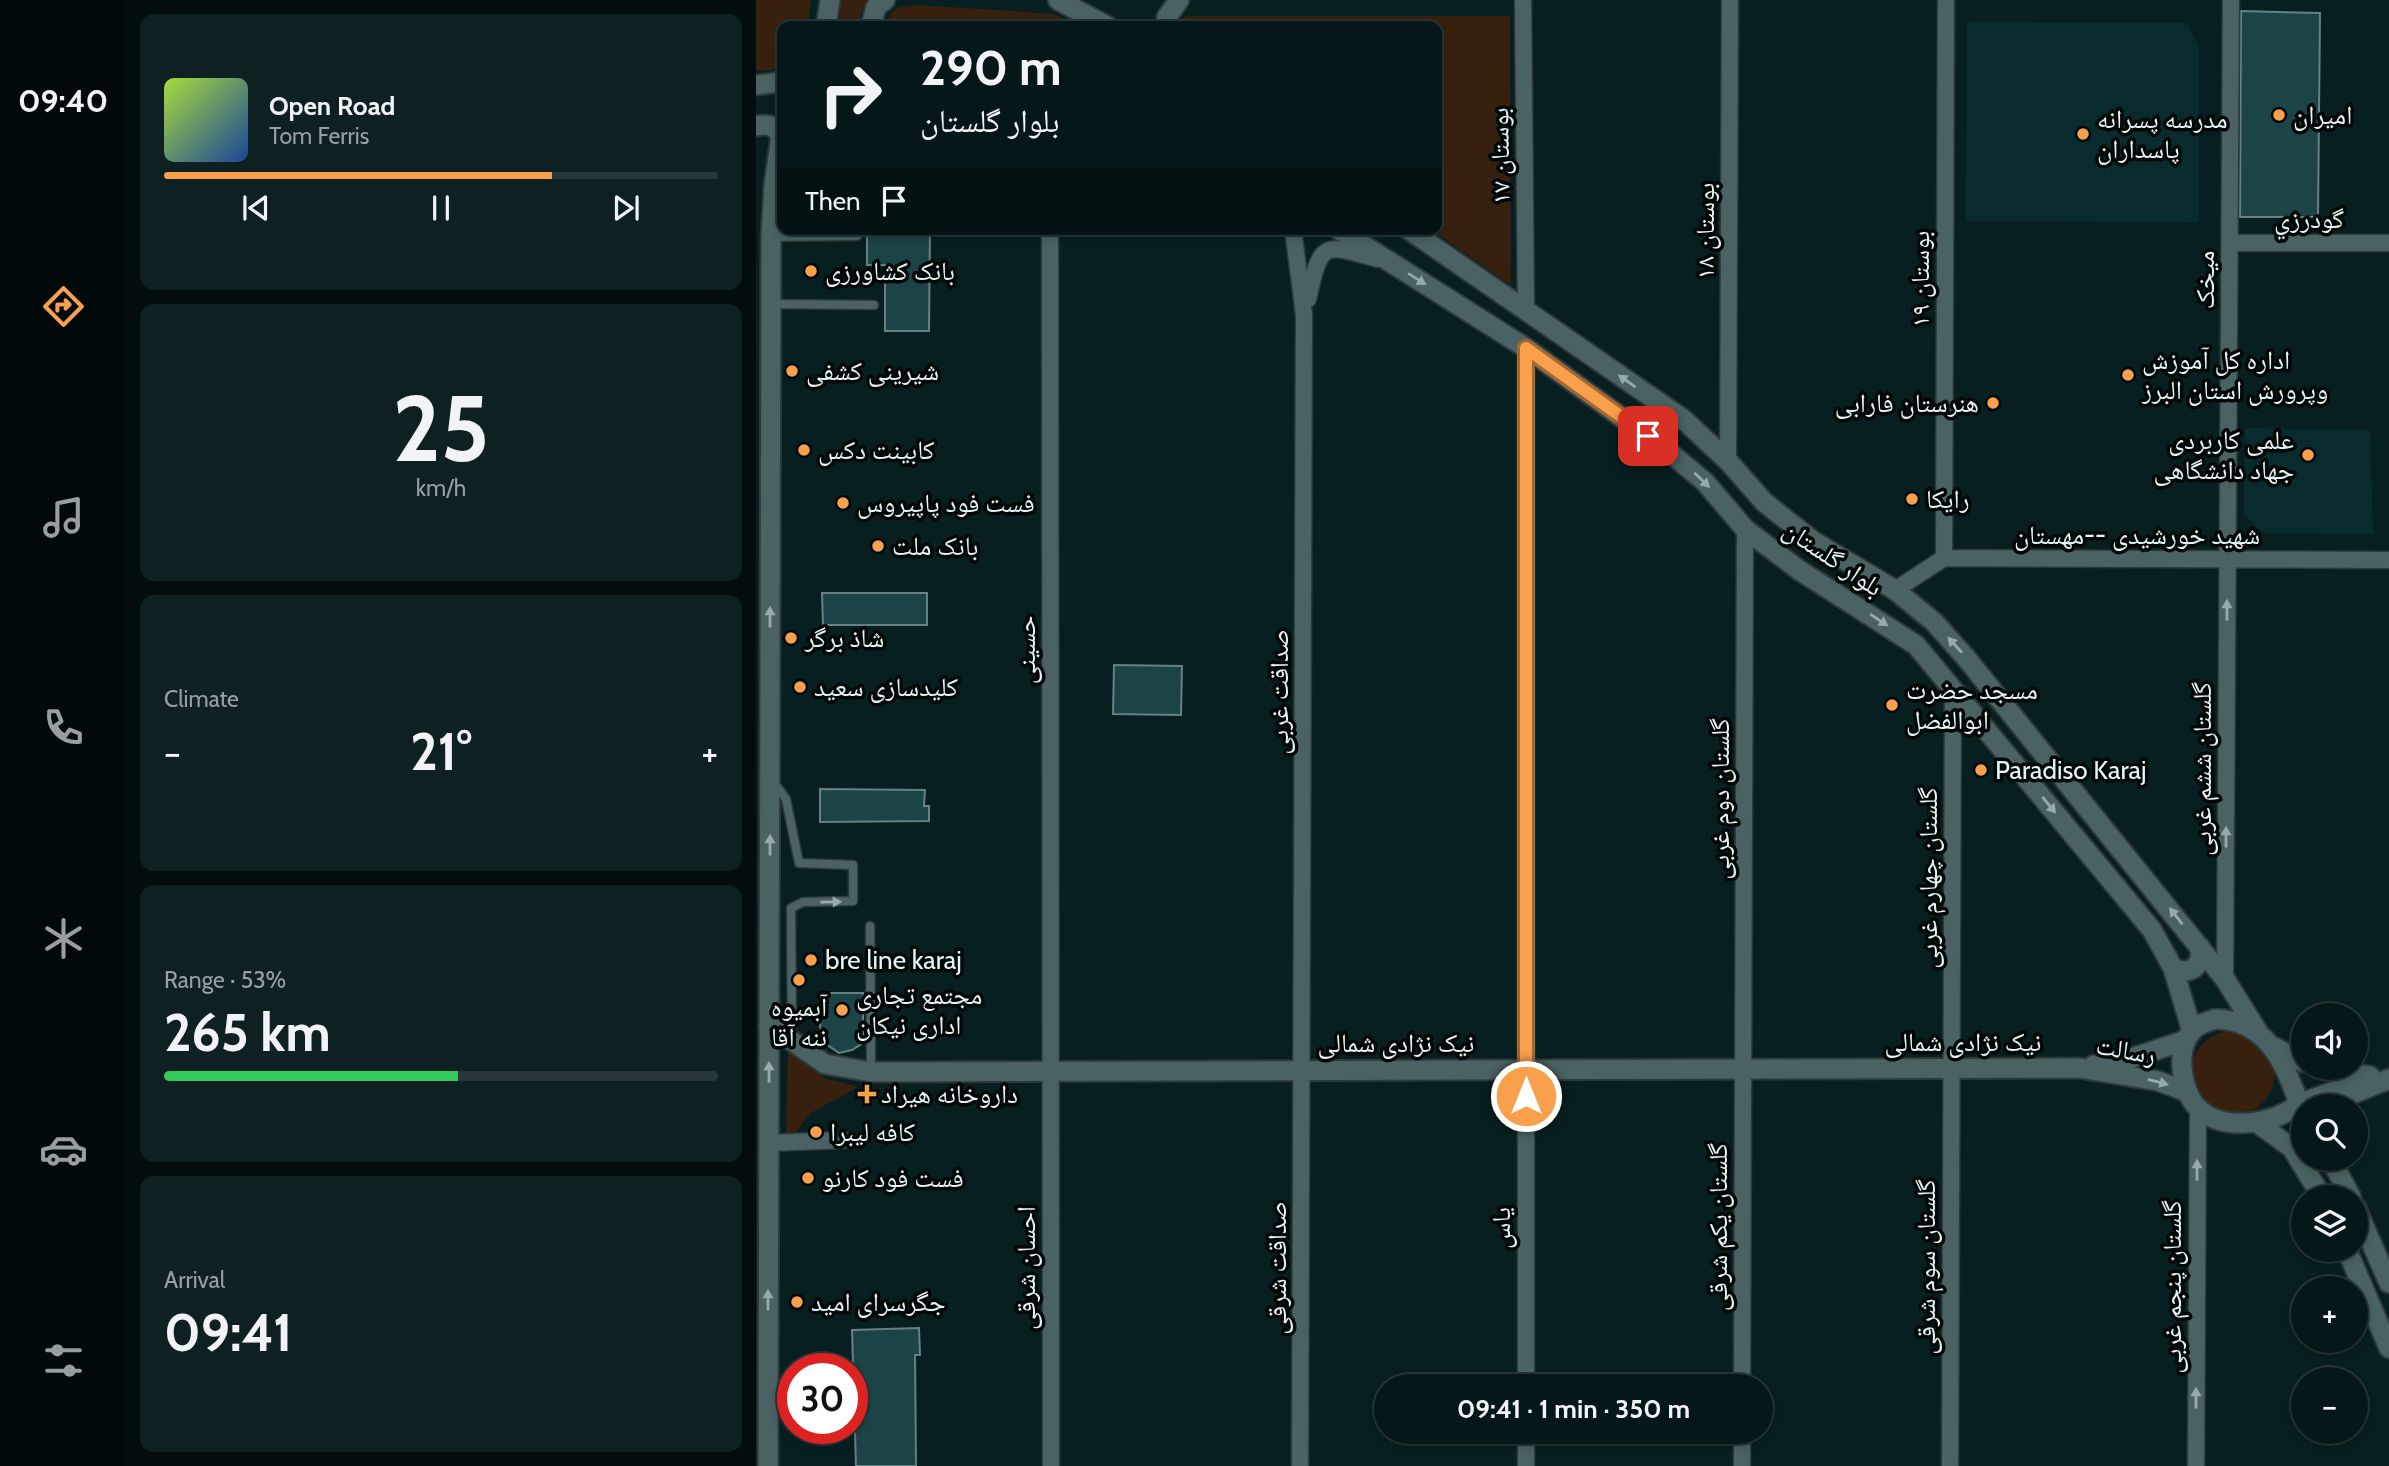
<!DOCTYPE html>
<html lang="en">
<head>
<meta charset="utf-8">
<style>
  body { margin:0; font-family:Cabin,"Noto Naskh Arabic",sans-serif; background:#0f2022; color:#f1f3f6; height:100vh; display:flex; flex-direction:column; font-size:26px; white-space:nowrap }
  * { box-sizing:border-box; margin:0 }
  p { font-size:23px; color:#989fa2 }
  .icon { flex:none; width:38px; height:38px; fill:none; stroke:currentColor; stroke-width:2; stroke-linecap:round; stroke-linejoin:round }
  .map { position:relative; flex:1; overflow:hidden }
  .drawer { display:flex; flex-direction:column; gap:14px; padding:14px; background:#030d0e; width:630px }
  .drawer>* { flex:none }
  .guide { position:absolute; left:21px; top:21px; width:665px; height:214px; border-radius:14px; box-shadow:0 4px 10px #0003,0 0 0 2px #273638; background:#061719; color:#f1f3f6; overflow:hidden }
  .buttons { position:absolute; left:1535px; top:1003px; display:grid; gap:14px }
  .buttons a { display:grid; place-items:center; width:77px; height:77px; border-radius:50%; background:#061719; box-shadow:0 4px 10px #0003,0 0 0 2px #273638; font-size:35px }
  .speed { position:absolute; left:21px; top:1353px; display:flex; gap:14px; font-size:35px; font-weight:700; text-align:center }
  .speed>* { display:grid; place-content:center; width:91px; height:91px; border-radius:50%; background:#061719; box-shadow:0 4px 10px #0003,0 0 0 2px #273638; line-height:1 }
  .speed .limit { border:10px solid #d22; background:#fff; color:#111 }
  .pin { position:absolute; display:grid; place-items:center; width:60px; height:60px; color:#fff; margin:-30px; border-radius:14px; box-shadow:0 4px 10px #0006 }
  .me { position:absolute; width:77px; margin:-38px; rotate:0deg; stroke-linejoin:round; filter:drop-shadow(0 0 5px #0008) }
  .turn { display:flex; align-items:center; gap:24px; height:147px; padding:0 28px; font-size:32px }
  .turn .icon { width:91px; height:91px; stroke-width:2.5 }
  .turn b { display:block; font-size:49px; line-height:60px }
  .then { display:flex; align-items:center; height:66px; padding:0 28px; background:#0003; gap:14px; font-size:26px }
  .big { font-size:52px; font-weight:800; line-height:1.1 }
  .drawer .widget { flex:1; display:flex; flex-direction:column; justify-content:center; gap:10px; min-width:0; padding:0 24px; border-radius:14px; background:#0f2022 }
  .drawer .dial { align-items:center; gap:0 }
  .dial b { font-size:91px; line-height:1 }
  .song { display:flex; align-items:center; gap:21px }
  .cover { width:84px; height:84px; border-radius:10px; background:linear-gradient(135deg,hsl(80 70% 55%),hsl(220 70% 35%)) }
  .played { height:7px; border-radius:4px; background:linear-gradient(90deg,#f9a04c 70%,#273638 70%) }
  .keys { display:flex; justify-content:space-around; direction:ltr }
  .heat { display:flex; justify-content:space-between; align-items:center; font-size:38px; direction:ltr }
  .charge { height:10px; border-radius:5px; background:linear-gradient(90deg,#34c759 53%,#273638 0) }
  .trip { position:absolute; left:618px; top:1374px; width:399px; height:70px; border-radius:35px; background:#061719; box-shadow:0 4px 10px #0003,0 0 0 2px #273638; font-weight:800; line-height:70px; text-align:center }
  main { display:flex; flex:1; min-height:0 }
  .tabs { display:flex; flex-direction:column; width:126px; justify-content:space-around; align-items:center; background:#02090a; color:#989fa2 }
  .tabs .icon { width:49px; height:49px }
  .tabs .current { color:#f9a04c }
  .tabs b { font-size:32px; color:#f1f3f6 }
  .map>svg:first-child { display:block }
  .built { fill:#092b2d }
  .green { fill:#37210e }
  .building { fill:#1c4447; stroke:#678082; stroke-width:2 }
  .lines { fill:none; stroke-linecap:round; stroke-linejoin:round }
  .service-casing { stroke:#2e3839; stroke-width:11 }
  .minor-casing { stroke:#2e3839; stroke-width:19 }
  .tertiary-casing { stroke:#2e3839; stroke-width:23 }
  .secondary-casing { stroke:#2e3839; stroke-width:23 }
  .service { stroke:#4a6263; stroke-width:8 }
  .minor { stroke:#4a6263; stroke-width:16 }
  .tertiary { stroke:#4a6263; stroke-width:19 }
  .secondary { stroke:#4a6263; stroke-width:19 }
  .oneway { fill:#98abac }
  .route-casing { stroke:#a26831; stroke-width:18 }
  .route { stroke:#f9a04c; stroke-width:12 }
  .poi-dot { fill:#f9a04c; stroke:#020808; stroke-width:2.5 }
  .labels { text-anchor:middle; stroke-width:7; stroke-linejoin:round; paint-order:stroke }
  .poi-label { font-size:26px; fill:#e6f4f5; stroke:#020808; text-anchor:start }
  .street-label { font-size:26px; fill:#e6f4f5; stroke:#020808 }
</style>
</head>
<body>
<main>
<nav class="tabs">
<b>09:40</b>
<svg class="icon current" aria-label="directions" viewBox="0 0 24 24"><path d="M12 3l9 9-9 9-9-9zM9 14v-3h6M13 9l2 2-2 2"/></svg>
<svg class="icon" aria-label="music" viewBox="0 0 24 24"><path d="M9 18V5l10-2v13"/><circle cx="6" cy="18" r="3"/><circle cx="16" cy="16" r="3"/></svg>
<svg class="icon" aria-label="phone" viewBox="0 0 24 24"><path d="M5 4h4l2 5-3 2q2 4 5 5l2-3 5 2v4C11 20 4 13 5 4z"/></svg>
<svg class="icon" aria-label="climate" viewBox="0 0 24 24"><path d="M12 3v18M4 7l16 10M4 17L20 7"/></svg>
<svg class="icon" aria-label="car" viewBox="0 0 24 24"><path d="M5 17H2v-5l4-1 3-4h7l3 4 3 1v5h-3M9 17h6M6 11h13"/><circle cx="7" cy="17" r="2"/><circle cx="17" cy="17" r="2"/></svg>
<svg class="icon" aria-label="filters" viewBox="0 0 24 24"><path d="M4 7h16M4 17h16"/><circle cx="9" cy="7" r="2"/><circle cx="15" cy="17" r="2"/></svg>
</nav>
<section class="drawer">
<div class="widget">
<div class="song"><i class="cover"></i><div><b>Open Road</b><p>Tom Ferris</p></div></div>
<div class="played"></div>
<div class="keys"><svg class="icon" aria-label="previous" viewBox="0 0 24 24"><path d="M18 5L8 12l10 7zM5 5v14"/></svg><svg class="icon" aria-label="pause" viewBox="0 0 24 24"><path d="M8 5v14M16 5v14"/></svg><svg class="icon" aria-label="next" viewBox="0 0 24 24"><path d="M6 5l10 7-10 7zM19 5v14"/></svg></div>
</div>
<div class="widget dial"><b>25</b><p>km/h</p></div>
<div class="widget"><p>Climate</p>
<div class="heat"><a>−</a><b class="big">21°</b><a>+</a></div>
</div>
<div class="widget"><p>Range · 53%</p><b class="big">265 km</b><div class="charge"></div></div>
<div class="widget"><p>Arrival</p><b class="big">09:41</b></div>
</section>
<div class="map">
<svg width="1633" height="1466" viewBox="0 0 1633 1466">
  <rect width="100%" height="100%" fill="#081f21"/>
  <path class="built" d="M1211 22 1431 23 1443 48V222L1210 221Z
    M1489 428 1614 430 1617 534 1507 533 1488 514Z"/>
  <path class="green" d="M0 0H55L52 26H26V65L16 70 0 71Z
    M84 0H113L105 12 104 26H84Z
    M162 5 298 14 322 26H130C135 7 143 6 162 5Z
    M431 16H754L755 285 674 229H681V26H417L419 22Z
    M1435 1073a42 42 0 1 1 84 0a42 42 0 1 1-84 0Z
    M32 1049 68 1078 102 1087 55 1113 37 1136 30 1134Z"/>
  <path class="building" d="M1485 11 1564 13 1562 217H1484Z
    M111 229H174L173 331H129V265H111Z
    M66 593H171V625H67Z
    M358 665 426 666 425 715 357 714Z
    M64 789 169 790 168 806H173V821L64 822Z
    M66 993H107V1043L96 1050 83 1053 70 1044 64 1027Z
    M163 1328 164 1355H159L160 1466H100L96 1330Z"/>
  <g class="lines">
    <g class="service-casing">
      <path id="service" d="M17 237 101 236
        M16 304 118 305
        M17 781 30 799 43 863 97 865V901L47 902 35 908 36 1040
        M114 926 115 1070"/>
    </g>
    <g class="minor-casing">
      <path id="minor" d="M767 0 770 311
        M294 229 295 1466
        M537 229 548 315 544 1466
        M1474 243H1633
        M552 299C565 241 566 243 622 259
        M972 461 974 0
        M1188 558 1190 0
        M1139 590 1188 558 1633 560
        M1469 979 1475 0
        M13 1143 88 1140
        M770 1386V348
        M986 1386 989 529
        M770 1466V1432
        M986 1466V1432
        M1194 1466 1197 688
        M1440 1466 1442 1108"/>
    </g>
    <g class="tertiary-casing">
      <path id="tertiary" d="M409 26 411 17 423 0
        M13 1025 69 1064 115 1072 1323 1068 1402 1081 1432 1092
        M1518 1047 1547 1062
        M1338 1065 1376 1058 1430 1040
        M1566 1068 1614 1076
        M1543 1104 1608 1080"/>
    </g>
    <g class="secondary-casing">
      <path id="secondary" d="M302 0 351 26
        M70 26 74 0
        M115 26 120 7 129 0
        M0 85 26 82
        M0 126C12 123 19 126 25 136
        M582 229 770 348 912 451 949 482 989 529 1043 570 1160 645 1396 930 1417 968 1436 1031
        M652 229 927 419 972 461 1008 502 1057 541 1139 590 1178 622 1211 659 1469 979 1502 1032
        M1417 968C1435 976 1447 966 1444 947
        M1459 1019C1510 1020 1529 1062 1543 1104 1518 1124 1468 1133 1442 1108 1425 1092 1419 1049 1436 1031 1442 1024 1450 1022 1459 1019Z
        M1580 1106 1591 1096 1633 1079
        M1500 1122 1536 1148 1566 1197
        M1574 1158 1595 1197
        M1600 1208 1633 1283
        M1591 1250 1633 1348
        M12 1466 15 237 18 185 26 128"/>
    </g>
    <use href="#service" class="service"/>
    <use href="#minor" class="minor"/>
    <use href="#tertiary" class="tertiary"/>
    <use href="#secondary" class="secondary"/>
  </g>
  <defs><path id="oneway-solid" d="M-6-.8H1V-3.2L6.5 0L1 3.2V.8H-6Z" transform="scale(1.75)"/></defs>
  <g class="oneway">
    <use href="#oneway-solid" transform="translate(661 279) rotate(32)"/>
    <use href="#oneway-solid" transform="translate(871 381) rotate(-145)"/>
    <use href="#oneway-solid" transform="translate(946 480) rotate(44)"/>
    <use href="#oneway-solid" transform="translate(1471 610) rotate(-90)"/>
    <use href="#oneway-solid" transform="translate(14 617) rotate(-90)"/>
    <use href="#oneway-solid" transform="translate(1123 620) rotate(34)"/>
    <use href="#oneway-solid" transform="translate(1199 645) rotate(-132)"/>
    <use href="#oneway-solid" transform="translate(1293 805) rotate(51)"/>
    <use href="#oneway-solid" transform="translate(1470 837) rotate(-90)"/>
    <use href="#oneway-solid" transform="translate(14 845) rotate(-90)"/>
    <use href="#oneway-solid" transform="translate(75 902) rotate(-1)"/>
    <use href="#oneway-solid" transform="translate(1420 916) rotate(-128)"/>
    <use href="#oneway-solid" transform="translate(13 1072) rotate(-90)"/>
    <use href="#oneway-solid" transform="translate(1402 1082) rotate(15)"/>
    <use href="#oneway-solid" transform="translate(1441 1170) rotate(-90)"/>
    <use href="#oneway-solid" transform="translate(12 1300) rotate(-90)"/>
    <use href="#oneway-solid" transform="translate(1440 1398) rotate(-90)"/>
  </g>
  <g class="lines">
    <g class="route-casing">
      <path id="route" d="M770 1096V348L892 436"/>
    </g>
    <use href="#route" class="route"/>
  </g>
  <g class="poi-dot">
    <circle cx="1523" cy="115" r="7"/>
    <circle cx="1327" cy="134" r="7"/>
    <circle cx="55" cy="271" r="7"/>
    <circle cx="36" cy="371" r="7"/>
    <circle cx="1372" cy="375" r="7"/>
    <circle cx="1237" cy="403" r="7"/>
    <circle cx="48" cy="450" r="7"/>
    <circle cx="1552" cy="455" r="7"/>
    <circle cx="1156" cy="499" r="7"/>
    <circle cx="87" cy="503" r="7"/>
    <circle cx="122" cy="546" r="7"/>
    <circle cx="35" cy="638" r="7"/>
    <circle cx="44" cy="687" r="7"/>
    <circle cx="1136" cy="705" r="7"/>
    <circle cx="1225" cy="770" r="7"/>
    <circle cx="55" cy="960" r="7"/>
    <circle cx="43" cy="980" r="7"/>
    <circle cx="86" cy="1010" r="7"/>
    <path d="M107.5 1083.5h7v7h7v7h-7v7h-7v-7h-7v-7h7z"/>
    <circle cx="60" cy="1132" r="7"/>
    <circle cx="52" cy="1178" r="7"/>
    <circle cx="41" cy="1302" r="7"/>
  </g>
  <g class="labels">
    <g class="poi-label">
      <text x="1537" y="124">امیران</text>
      <text x="1341" y="128">مدرسه پسرانه<tspan x="1341" dy="30">پاسداران</tspan></text>
      <text x="69" y="280">بانک کشاورزی</text>
      <text x="1386" y="369">اداره کل آموزش<tspan x="1386" dy="30">وپرورش استان البرز</tspan></text>
      <text x="50" y="380">شیرینی کشفی</text>
      <text x="1223" y="412" text-anchor="end">هنرستان فارابی</text>
      <text x="1538" y="449" text-anchor="end">علمی کاربردی<tspan x="1538" dy="30">جهاد دانشگاهی</tspan></text>
      <text x="62" y="459">کابینت دکس</text>
      <text x="1170" y="508">رایکا</text>
      <text x="101" y="512">فست فود پاپیروس</text>
      <text x="136" y="555">بانک ملت</text>
      <text x="49" y="647">شاذ برگر</text>
      <text x="58" y="696">کلیدسازی سعید</text>
      <text x="1150" y="699">مسجد حضرت<tspan x="1150" dy="30">ابوالفضل</tspan></text>
      <text x="1239" y="779">Paradiso Karaj</text>
      <text x="69" y="969">bre line karaj</text>
      <text x="100" y="1004">مجتمع تجاری<tspan x="100" dy="30">اداری نیکان</tspan></text>
      <text x="43" y="1016" text-anchor="middle">آبمیوه<tspan x="43" dy="30">ننه آقا</tspan></text>
      <text x="125" y="1103">داروخانه هیراد</text>
      <text x="74" y="1141">کافه لیبرا</text>
      <text x="66" y="1187">فست فود کارنو</text>
      <text x="55" y="1311">جگرسرای امید</text>
    </g>
    <g class="street-label">
      <text transform="translate(744 156) rotate(-91)" y="9">بوستان ۱۷</text>
      <text x="1553" y="228">گودرزي</text>
      <text transform="translate(949 231) rotate(-90)" y="9">بوستان ۱۸</text>
      <text transform="translate(1164 279) rotate(-90)" y="9">بوستان ۱۹</text>
      <text transform="translate(1449 280) rotate(-90)" y="9">میخک</text>
      <text x="1381" y="544">شهید خورشیدی --مهستان</text>
      <text transform="translate(1077 558) rotate(34)" y="9">بلوار گلستان</text>
      <text transform="translate(270 650) rotate(-90)" y="9">حسینی</text>
      <text transform="translate(523 692) rotate(-90)" y="9">صداقت غربی</text>
      <text transform="translate(1446 769) rotate(-90)" y="9">گلستان ششم غربی</text>
      <text transform="translate(964 799) rotate(-90)" y="9">گلستان دوم غربی</text>
      <text transform="translate(1172 878) rotate(-90)" y="9">گلستان چهارم غربی</text>
      <text x="1207" y="1051">نیک نژادی شمالی</text>
      <text x="640" y="1052">نیک نژادی شمالی</text>
      <text transform="translate(1370 1050) rotate(10)" y="9">رسالت</text>
      <text transform="translate(962 1227) rotate(-90)" y="9">گلستان یکم شرقی</text>
      <text transform="translate(745 1228) rotate(-90)" y="9">یاس</text>
      <text transform="translate(1170 1267) rotate(-90)" y="9">گلستان سوم شرقی</text>
      <text transform="translate(270 1268) rotate(-90)" y="9">احسان شرقی</text>
      <text transform="translate(521 1268) rotate(-90)" y="9">صداقت شرقی</text>
      <text transform="translate(1416 1287) rotate(-90)" y="9">گلستان پنجم غربی</text>
    </g>
  </g>
</svg>
<div class="buttons">
<a><svg class="icon" aria-label="sound" viewBox="0 0 24 24"><path d="M4 9h4l5-4v14l-5-4H4zM17 9q2 3 0 6"/></svg></a>
<a><svg class="icon" aria-label="search" viewBox="0 0 24 24"><circle cx="10" cy="10" r="6"/><path d="M15 15l6 6"/></svg></a>
<a><svg class="icon" aria-label="layers" viewBox="0 0 24 24"><path d="M12 4l9 5-9 5-9-5zM3 14l9 5 9-5"/></svg></a>
<a>+</a>
<a>−</a>
</div>
<div class="speed"><div class="limit">30</div></div>
<div class="pin" style="left:892px;top:436px;background:#d93025"><svg class="icon" aria-label="arrive" viewBox="0 0 24 24"><path d="M6 21V4h12l-3 4 3 4H6"/></svg></div>
<svg class="me" style="left:770px;top:1096px" viewBox="-20 -20 40 40"><circle r="17" fill="#f9a04c" stroke="#fff" stroke-width="3"/><path d="M0-11L8 9 0 5-8 9z" fill="#fff"/></svg>
<div class="trip">09:41 · 1 min · 350 m</div>
<div class="guide">
<div class="turn"><svg class="icon" aria-label="right" viewBox="0 0 24 24"><path d="M7 20v-9h11M14 6l5 5-5 5"/></svg><div><b>290 m</b>بلوار گلستان</div></div>
<div class="then">Then<svg class="icon" aria-label="arrive" viewBox="0 0 24 24"><path d="M6 21V4h12l-3 4 3 4H6"/></svg></div>
</div>
</div>
</main>
</body>
</html>
